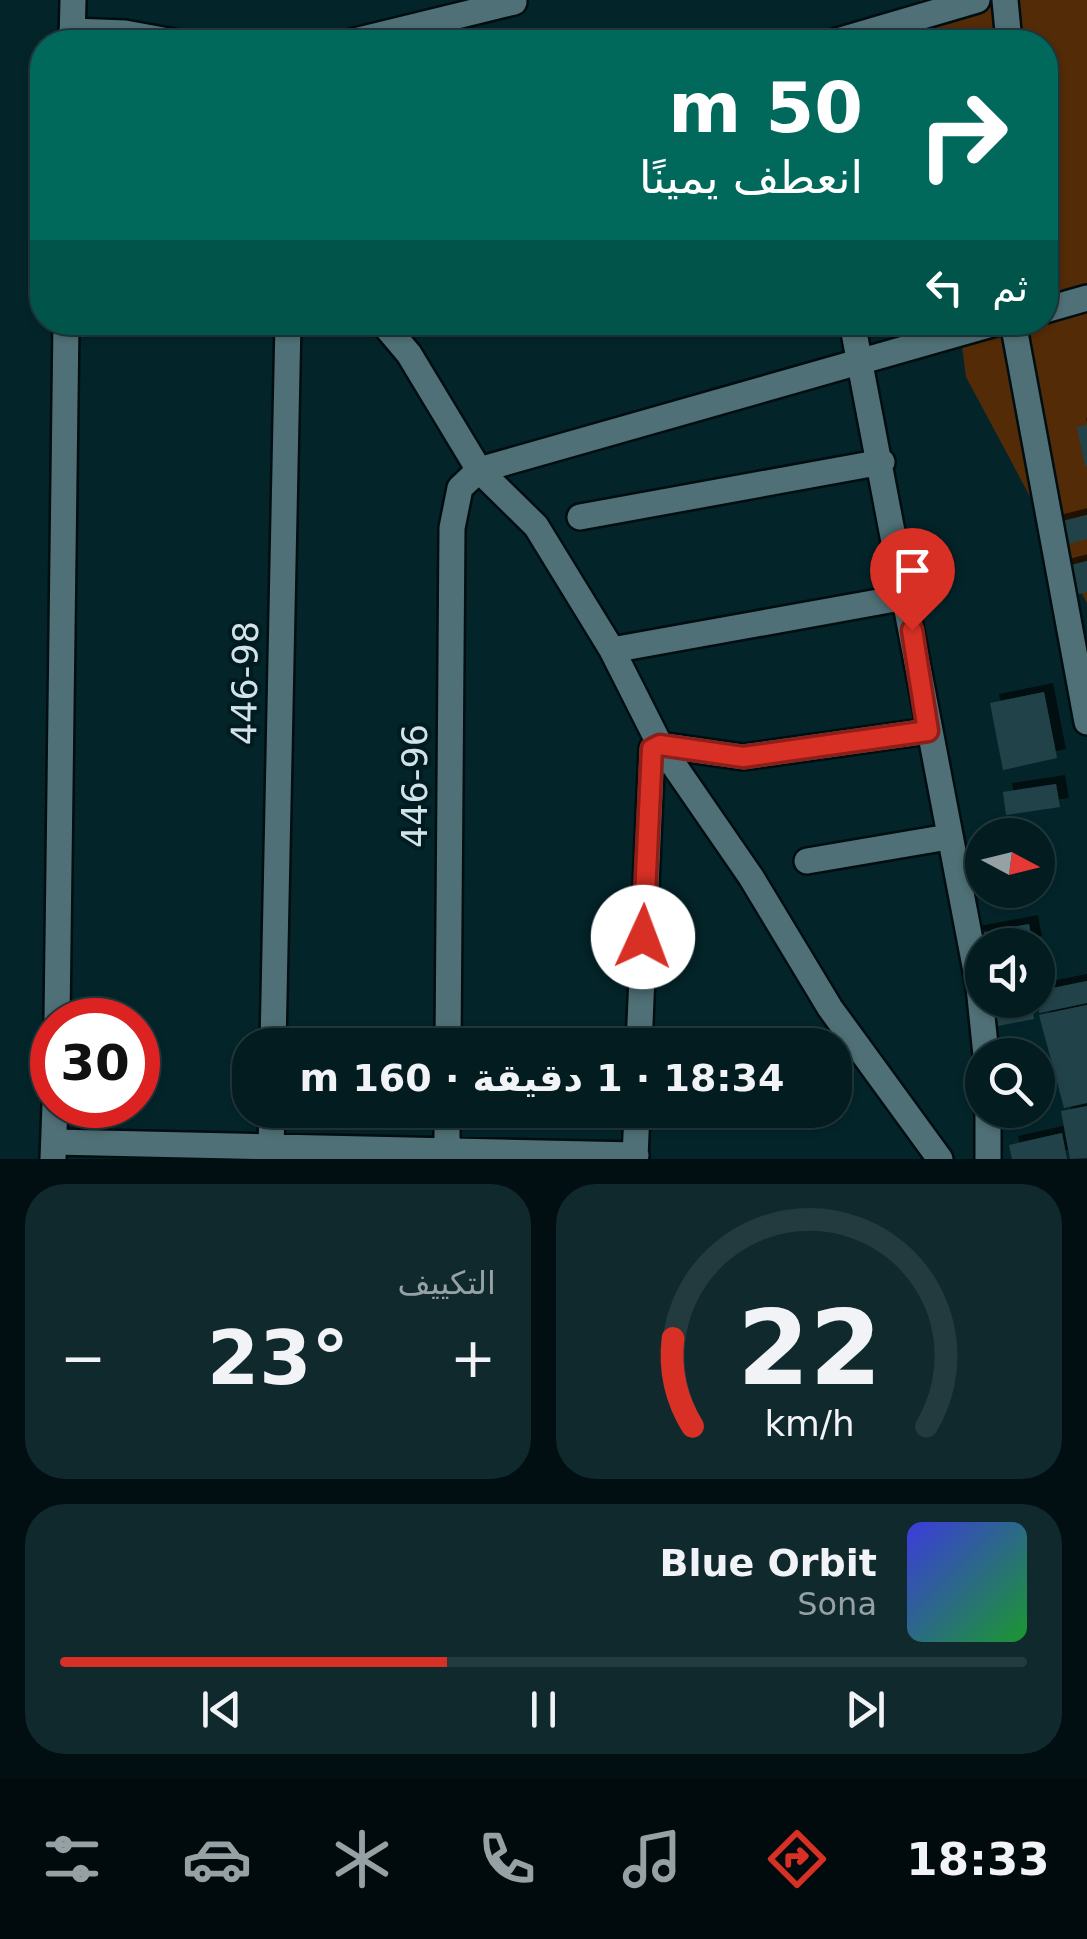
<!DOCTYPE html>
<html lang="ar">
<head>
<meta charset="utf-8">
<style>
  body { margin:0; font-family:"DejaVu Sans",Cairo,sans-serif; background:#10292d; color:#f1f3f6; direction:rtl; height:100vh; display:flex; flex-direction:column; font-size:38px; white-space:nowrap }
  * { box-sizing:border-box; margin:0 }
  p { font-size:32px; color:#96a1a5 }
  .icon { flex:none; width:55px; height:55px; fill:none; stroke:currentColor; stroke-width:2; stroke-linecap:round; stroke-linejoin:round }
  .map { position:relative; height:1159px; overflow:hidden; direction:ltr }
  .details { display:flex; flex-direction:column; gap:25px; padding:25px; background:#010f12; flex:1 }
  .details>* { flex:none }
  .top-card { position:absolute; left:30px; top:30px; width:1028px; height:305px; border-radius:40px; box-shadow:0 2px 8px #0004,0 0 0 2px #233a3e; direction:rtl; background:#00695c; color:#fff; overflow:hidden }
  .needle { width:65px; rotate:97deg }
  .controls { position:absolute; left:965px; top:818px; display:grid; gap:20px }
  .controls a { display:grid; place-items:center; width:90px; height:90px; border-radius:50%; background:#021c20; box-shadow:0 2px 8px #0004,0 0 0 2px #233a3e; font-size:50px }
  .speed { position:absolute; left:30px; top:998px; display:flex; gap:20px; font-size:50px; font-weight:700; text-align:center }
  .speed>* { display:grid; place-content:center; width:130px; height:130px; border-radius:50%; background:#021c20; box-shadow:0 2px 8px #0004,0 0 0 2px #233a3e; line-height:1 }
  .speed .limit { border:15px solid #d22; background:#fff; color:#111 }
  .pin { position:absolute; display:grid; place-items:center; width:85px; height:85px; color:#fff; margin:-102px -42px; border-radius:50% 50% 50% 0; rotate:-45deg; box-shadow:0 0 10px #0007 }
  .pin .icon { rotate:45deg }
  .me { position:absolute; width:110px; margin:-55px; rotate:2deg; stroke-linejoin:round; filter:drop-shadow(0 0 8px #0008) }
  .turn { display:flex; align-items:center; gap:35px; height:210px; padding:0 30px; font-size:45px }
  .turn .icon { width:130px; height:130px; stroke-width:2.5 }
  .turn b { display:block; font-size:70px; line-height:85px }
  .then { display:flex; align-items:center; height:95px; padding:0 30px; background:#0003; gap:20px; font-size:38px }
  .big { font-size:75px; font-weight:800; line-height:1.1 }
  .details .widget { flex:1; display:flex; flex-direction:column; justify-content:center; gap:15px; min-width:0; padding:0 35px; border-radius:40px; background:#10292d }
  .details .dial { align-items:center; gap:0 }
  .dial svg { height:260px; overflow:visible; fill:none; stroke:#233a3e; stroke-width:7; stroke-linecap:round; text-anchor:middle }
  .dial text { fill:#f1f3f6; stroke:none }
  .song { display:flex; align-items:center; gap:30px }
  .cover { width:120px; height:120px; border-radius:15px; background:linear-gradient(135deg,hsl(240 70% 55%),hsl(130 70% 35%)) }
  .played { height:10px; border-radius:5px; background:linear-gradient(90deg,#d93025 40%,#233a3e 40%) }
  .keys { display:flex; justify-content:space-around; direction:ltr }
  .heat { display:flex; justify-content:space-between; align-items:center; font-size:55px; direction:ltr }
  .details .tiles { flex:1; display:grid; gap:25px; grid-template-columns:1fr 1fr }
  .widget:last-child { grid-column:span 2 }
  .trip { position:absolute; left:232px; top:1028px; width:620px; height:100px; border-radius:40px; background:#021c20; box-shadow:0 2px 8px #0004,0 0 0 2px #233a3e; font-weight:800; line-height:100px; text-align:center; direction:rtl }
  .tab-bar { display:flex; height:160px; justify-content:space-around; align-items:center; background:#010b0d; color:#96a1a5 }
  .tab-bar .icon { width:70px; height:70px }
  .tab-bar .on { color:#d93025 }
  .tab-bar b { font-size:45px; color:#f1f3f6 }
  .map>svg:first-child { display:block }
  .green { fill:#532b07 }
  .building { fill:#244349; filter:url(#shadow) }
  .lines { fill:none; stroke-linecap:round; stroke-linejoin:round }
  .minor-casing { stroke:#000d11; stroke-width:30 }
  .tertiary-casing { stroke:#000d11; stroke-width:30 }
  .minor { stroke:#4f7076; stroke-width:25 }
  .tertiary { stroke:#4f7076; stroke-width:25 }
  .route-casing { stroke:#8d1f18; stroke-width:25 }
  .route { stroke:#d93025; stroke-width:18 }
  .labels { text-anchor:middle; stroke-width:8; stroke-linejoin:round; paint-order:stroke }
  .street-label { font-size:35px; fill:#d1e3e7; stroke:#001b21 }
</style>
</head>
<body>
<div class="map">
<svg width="1087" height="1159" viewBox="0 0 1087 1159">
  <defs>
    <filter id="shadow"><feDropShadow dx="9" dy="-9" stdDeviation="0" flood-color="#0009"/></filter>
  </defs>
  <rect width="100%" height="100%" fill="#03252a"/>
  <path class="green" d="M920 0H1087V603L966 377 959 323 1045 322V42H925Z"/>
  <path class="building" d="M1087 425V466H1085L1077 427Z
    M1087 515V539L1049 549 1043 526Z
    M1087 561V592L1063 598 1056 569Z
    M1044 692 1057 758 1003 770 990 703Z
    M1056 784 1060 807 1006 815 1003 792Z
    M982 848V864L958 868 957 852Z
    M1029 924 1033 945H982L970 935Z
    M1087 981V1003L1039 1013 1038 991Z
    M1032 1004 1034 1019 982 1029 979 1013Z
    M1087 1005V1103L1064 1108 1039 1015Z
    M1087 1106V1158L1070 1159 1061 1111Z
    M1062 1133 1067 1159H1012L1009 1145Z"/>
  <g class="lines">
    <g class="minor-casing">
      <path id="minor" d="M1005 0 1009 42
        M72 31 125 33 174 42
        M351 42 514 2
        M834 42 977 0
        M1045 310 1087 298
        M382 322 409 354 479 470 536 526 612 650 660 745 751 877 830 1008 940 1159
        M852 322 979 987 986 1055
        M1013 322 1087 722
        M580 517 882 462
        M612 650 906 597
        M807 861 948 837
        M273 1045 288 322
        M448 1045 452 528 460 488 479 470 999 322
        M639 1045 652 749 660 745 743 757 928 731
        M54 1142 636 1155
        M271 1147 272 1110
        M447 1151V1110
        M635 1159 637 1110
        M988 1159V1110"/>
    </g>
    <g class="tertiary-casing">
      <path id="tertiary" d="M72 42 73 0
        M57 1020 66 322
        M53 1159 55 1105"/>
    </g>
    <use href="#minor" class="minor"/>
    <use href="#tertiary" class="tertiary"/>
  </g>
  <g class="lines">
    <g class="route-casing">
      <path id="route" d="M643 937 652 749 660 745 743 757 928 731 912 630"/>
    </g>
    <use href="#route" class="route"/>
  </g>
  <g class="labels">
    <g class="street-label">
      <text transform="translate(245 683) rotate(-89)" y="12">446-98</text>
      <text transform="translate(415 786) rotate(-90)" y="12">446-96</text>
    </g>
  </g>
</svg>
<div class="controls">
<a><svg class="needle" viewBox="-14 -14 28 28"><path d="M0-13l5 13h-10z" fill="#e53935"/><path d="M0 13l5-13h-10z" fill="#96a1a5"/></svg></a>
<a><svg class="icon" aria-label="sound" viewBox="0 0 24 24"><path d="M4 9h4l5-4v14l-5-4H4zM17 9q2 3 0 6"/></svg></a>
<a><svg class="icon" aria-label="search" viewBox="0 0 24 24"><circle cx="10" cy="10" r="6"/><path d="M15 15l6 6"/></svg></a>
</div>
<div class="speed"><div class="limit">30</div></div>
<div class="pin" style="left:912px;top:630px;background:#d93025"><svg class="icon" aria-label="arrive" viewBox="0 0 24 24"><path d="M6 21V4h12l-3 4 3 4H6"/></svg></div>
<svg class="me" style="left:643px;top:937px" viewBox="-20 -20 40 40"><circle r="19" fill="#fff"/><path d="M0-13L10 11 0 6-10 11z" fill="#d93025"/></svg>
<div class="trip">18:34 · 1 دقيقة · 160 m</div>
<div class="top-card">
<div class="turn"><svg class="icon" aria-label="right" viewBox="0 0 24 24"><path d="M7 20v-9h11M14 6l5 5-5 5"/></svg><div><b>50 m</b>انعطف يمينًا</div></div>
<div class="then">ثم<svg class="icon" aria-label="left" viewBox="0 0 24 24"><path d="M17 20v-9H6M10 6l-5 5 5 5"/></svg></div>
</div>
</div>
<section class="details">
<div class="tiles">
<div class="widget dial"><svg viewBox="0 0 100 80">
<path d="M14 69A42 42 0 1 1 86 69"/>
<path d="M14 69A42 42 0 0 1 8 42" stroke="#d93025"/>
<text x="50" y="56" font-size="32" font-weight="700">22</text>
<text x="50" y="72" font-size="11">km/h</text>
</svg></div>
<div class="widget"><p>التكييف</p>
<div class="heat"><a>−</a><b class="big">23°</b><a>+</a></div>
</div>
<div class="widget">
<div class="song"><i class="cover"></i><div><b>Blue Orbit</b><p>Sona</p></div></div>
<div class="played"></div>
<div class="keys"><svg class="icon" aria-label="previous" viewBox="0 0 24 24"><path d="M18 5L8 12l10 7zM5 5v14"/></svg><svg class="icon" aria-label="pause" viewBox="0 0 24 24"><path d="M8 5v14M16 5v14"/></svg><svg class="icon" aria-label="next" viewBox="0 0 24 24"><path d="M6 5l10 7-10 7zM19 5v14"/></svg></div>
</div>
</div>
</section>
<nav class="tab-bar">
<b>18:33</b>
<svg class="icon on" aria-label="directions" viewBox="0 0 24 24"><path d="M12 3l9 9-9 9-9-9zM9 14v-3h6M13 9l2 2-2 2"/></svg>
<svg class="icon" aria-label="music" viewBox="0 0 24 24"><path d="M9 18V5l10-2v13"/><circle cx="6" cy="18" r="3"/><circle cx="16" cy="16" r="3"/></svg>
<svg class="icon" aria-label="phone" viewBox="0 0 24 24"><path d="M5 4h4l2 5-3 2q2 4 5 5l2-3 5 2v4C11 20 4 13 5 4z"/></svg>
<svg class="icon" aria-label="climate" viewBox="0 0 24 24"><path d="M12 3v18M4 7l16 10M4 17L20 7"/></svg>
<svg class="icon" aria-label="car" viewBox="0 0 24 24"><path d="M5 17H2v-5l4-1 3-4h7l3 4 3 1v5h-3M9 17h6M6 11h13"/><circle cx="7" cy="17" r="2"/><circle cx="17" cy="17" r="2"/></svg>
<svg class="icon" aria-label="filters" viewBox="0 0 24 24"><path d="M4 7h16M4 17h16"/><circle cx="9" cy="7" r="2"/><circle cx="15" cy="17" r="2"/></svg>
</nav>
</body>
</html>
